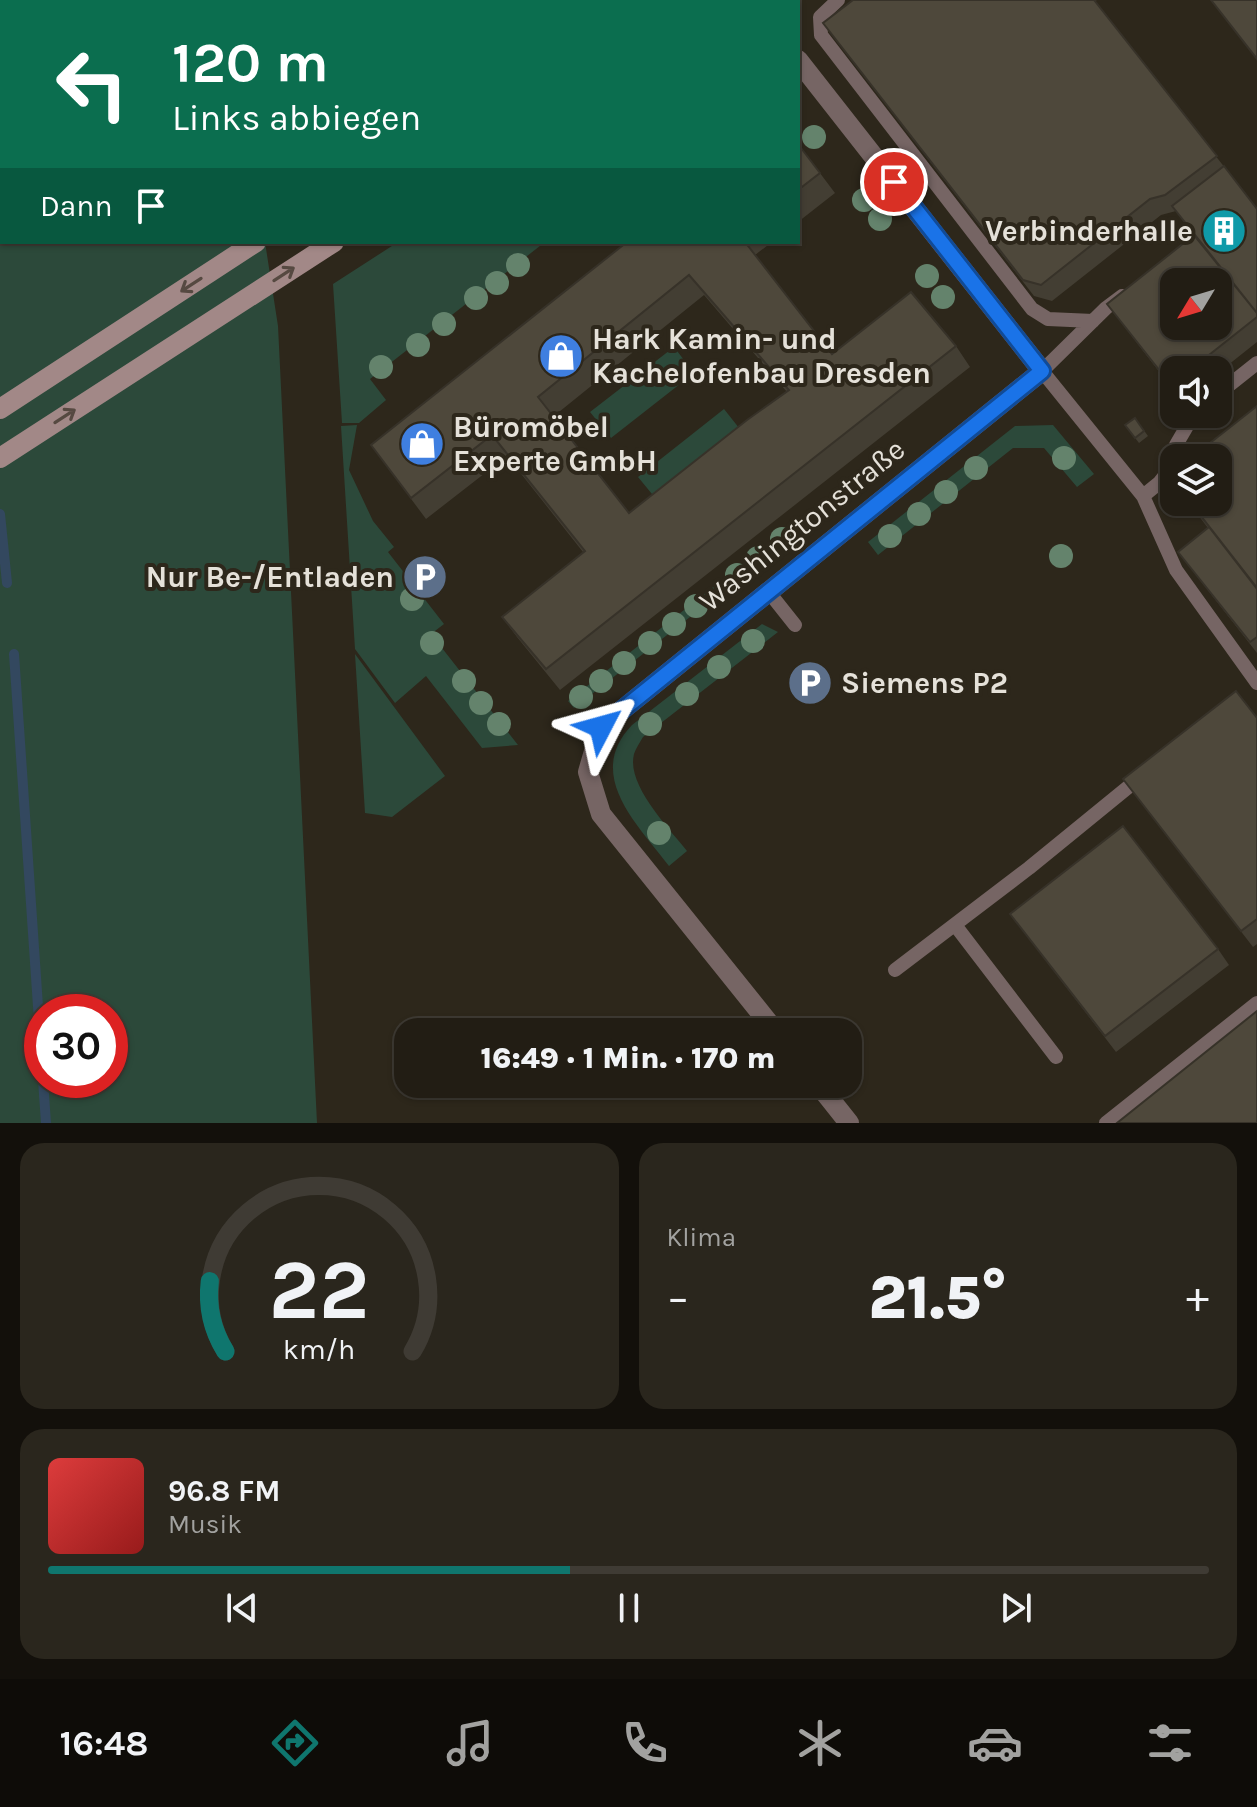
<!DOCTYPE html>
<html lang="de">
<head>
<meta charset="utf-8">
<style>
  body { margin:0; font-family:Karla,sans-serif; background:#2a261d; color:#f1f3f6; height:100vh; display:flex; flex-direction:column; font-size:30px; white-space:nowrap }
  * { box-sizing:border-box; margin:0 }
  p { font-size:26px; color:#a2a2a0 }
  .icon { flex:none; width:44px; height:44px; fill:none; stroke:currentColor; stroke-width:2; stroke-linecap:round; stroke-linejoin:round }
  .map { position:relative; height:1123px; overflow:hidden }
  .sheet { display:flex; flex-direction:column; gap:20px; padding:20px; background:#13100b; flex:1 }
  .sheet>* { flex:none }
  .hud { position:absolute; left:0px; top:0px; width:800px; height:244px; box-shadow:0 2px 6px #0004,0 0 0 2px #3f3b34; background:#0b6e4f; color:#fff; overflow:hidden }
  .needle { width:52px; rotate:232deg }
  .controls { position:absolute; left:1160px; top:268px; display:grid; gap:16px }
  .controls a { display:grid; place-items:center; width:72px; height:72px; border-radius:16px; background:#221d14; box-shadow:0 2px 6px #0004,0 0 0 2px #3f3b34; font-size:40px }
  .speed { position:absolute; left:24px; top:994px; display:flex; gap:16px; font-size:40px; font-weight:700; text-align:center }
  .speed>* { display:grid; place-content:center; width:104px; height:104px; border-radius:50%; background:#221d14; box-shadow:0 2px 6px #0004,0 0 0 2px #3f3b34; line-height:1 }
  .speed .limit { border:12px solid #d22; background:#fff; color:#111 }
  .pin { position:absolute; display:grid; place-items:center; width:68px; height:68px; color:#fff; margin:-34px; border:4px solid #fff; border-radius:50%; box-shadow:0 2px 8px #0007 }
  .me { position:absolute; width:88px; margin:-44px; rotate:51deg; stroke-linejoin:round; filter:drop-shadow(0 0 6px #0008) }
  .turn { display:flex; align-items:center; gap:28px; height:168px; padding:0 40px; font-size:36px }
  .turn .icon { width:104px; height:104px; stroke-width:2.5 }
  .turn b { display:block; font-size:56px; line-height:68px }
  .then { display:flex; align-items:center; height:76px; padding:0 40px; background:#0003; gap:16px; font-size:30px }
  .big { font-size:60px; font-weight:800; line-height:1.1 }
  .sheet .widget { flex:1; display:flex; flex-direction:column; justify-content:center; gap:12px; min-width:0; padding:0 28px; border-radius:24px; background:#2a261d }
  .sheet .dial { align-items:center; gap:0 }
  .dial svg { height:208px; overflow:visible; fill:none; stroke:#3f3b34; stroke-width:7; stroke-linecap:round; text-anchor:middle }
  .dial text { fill:#f1f3f6; stroke:none }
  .song { display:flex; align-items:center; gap:24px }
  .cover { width:96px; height:96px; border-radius:12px; background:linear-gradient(135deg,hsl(0 70% 55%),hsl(0 70% 35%)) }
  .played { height:8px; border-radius:4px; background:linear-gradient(90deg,#0f766e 45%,#3f3b34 45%) }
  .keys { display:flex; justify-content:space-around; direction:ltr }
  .heat { display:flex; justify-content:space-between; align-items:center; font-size:44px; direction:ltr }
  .sheet .tiles { flex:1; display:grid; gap:20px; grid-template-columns:1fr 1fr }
  .widget:last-child { grid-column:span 2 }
  .trip { position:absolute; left:394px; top:1018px; width:468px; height:80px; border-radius:24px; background:#221d14; box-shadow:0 2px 6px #0004,0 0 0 2px #3f3b34; font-weight:800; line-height:80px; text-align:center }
  .tabs { display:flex; height:128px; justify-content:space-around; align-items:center; background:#0e0c08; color:#a2a2a0 }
  .tabs .icon { width:56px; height:56px }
  .tabs .current { color:#0f766e }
  .tabs b { font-size:36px; color:#f1f3f6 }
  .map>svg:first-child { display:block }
  .green { fill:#2c493a; fill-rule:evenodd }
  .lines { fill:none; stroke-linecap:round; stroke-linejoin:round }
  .stream { stroke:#33485f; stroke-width:10 }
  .lane { stroke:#766564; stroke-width:14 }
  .street { stroke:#766564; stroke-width:20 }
  .secondary { stroke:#a28887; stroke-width:20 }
  .tree { fill:#64836c }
  .wall { fill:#433e33; fill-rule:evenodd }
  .building { fill:#4e483b; stroke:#373229; stroke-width:2; fill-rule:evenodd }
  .oneway { stroke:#564941 }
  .route-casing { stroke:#114b97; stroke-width:20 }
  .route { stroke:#1a73e8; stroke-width:14 }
  .labels { text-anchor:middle; stroke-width:8; stroke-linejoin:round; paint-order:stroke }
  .poi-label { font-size:30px; font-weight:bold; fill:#e5e1d9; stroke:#2d271b; text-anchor:start }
  .street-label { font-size:30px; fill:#e5e1d9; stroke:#2d271b }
</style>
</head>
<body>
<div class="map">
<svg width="1257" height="1123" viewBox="0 0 1257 1123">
  <rect width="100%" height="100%" fill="#2d271b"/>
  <path class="green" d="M0 0H225V2H2V242H265L278 326 317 1123H0ZM42 1012H110V1080H42Z
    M461 242H545L370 379 386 400 359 423H342L333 284 395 244Z
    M674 347 694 373 611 438 590 412Z
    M724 409 747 438 661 505 638 477Z
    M357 425 349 470 373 521 394 547 388 552 444 624 431 634 518 745 482 748 426 676 395 703 355 649 341 426Z
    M1053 425 1094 474 1077 487 1044 448H1013L878 555 868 542 1015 426Z
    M786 530 792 537 574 708 568 701Z
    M762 624 778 632 643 737C640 742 636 748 634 754 626 785 669 828 687 851L669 866C638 825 584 775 632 725Z
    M355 654 445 776 392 817 365 813Z"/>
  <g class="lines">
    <path class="stream" d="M0 514 7 583
      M14 654 42 1065
      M43 1080 46 1123"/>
    <path class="lane" d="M838 0 820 17 821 35 1032 309 1048 319 1093 321
      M1122 296 1106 308 1042 371 1143 496 1176 570 1257 683
      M1218 394 1257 363
      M1143 496 1159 483 1170 469 1176 445 1194 414
      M768 591 795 625
      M955 925 1056 1057
      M895 970 1029 868 1143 775
      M1106 1123 1257 1003"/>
    <path class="street" d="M748 0 750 2
      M776 1032 601 814 588 772 601 727 1042 371 798 60
      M818 1084 849 1123"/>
    <path class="secondary" d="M593 2 595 0
      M683 2 686 0
      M0 409 256 242
      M0 458 334 242"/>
  </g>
  <g class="tree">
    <circle cx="814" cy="137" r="12"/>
    <circle cx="864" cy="200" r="12"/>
    <circle cx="880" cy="219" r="12"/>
    <circle cx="518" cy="265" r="12"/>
    <circle cx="927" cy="276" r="12"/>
    <circle cx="497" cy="283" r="12"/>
    <circle cx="943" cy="297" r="12"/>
    <circle cx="476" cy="298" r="12"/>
    <circle cx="444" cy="324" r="12"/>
    <circle cx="418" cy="345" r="12"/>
    <circle cx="381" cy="367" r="12"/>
    <circle cx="1064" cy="458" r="12"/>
    <circle cx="976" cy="468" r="12"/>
    <circle cx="946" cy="492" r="12"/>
    <circle cx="919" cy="514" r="12"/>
    <circle cx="890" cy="536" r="12"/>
    <circle cx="782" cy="539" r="12"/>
    <circle cx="1061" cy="556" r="12"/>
    <circle cx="758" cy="558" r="12"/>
    <circle cx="737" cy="575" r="12"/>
    <circle cx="412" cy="599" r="12"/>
    <circle cx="696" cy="606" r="12"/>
    <circle cx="674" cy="624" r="12"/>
    <circle cx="753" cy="641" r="12"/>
    <circle cx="432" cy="643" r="12"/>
    <circle cx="650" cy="643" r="12"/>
    <circle cx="624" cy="663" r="12"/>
    <circle cx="719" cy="667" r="12"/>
    <circle cx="464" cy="681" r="12"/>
    <circle cx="601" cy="681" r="12"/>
    <circle cx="687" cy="694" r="12"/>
    <circle cx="581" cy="697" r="12"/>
    <circle cx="481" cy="703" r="12"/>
    <circle cx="499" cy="724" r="12"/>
    <circle cx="650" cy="724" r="12"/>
    <circle cx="659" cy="833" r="12"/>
  </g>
  <path class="wall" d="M853 0H1097L1095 1 1257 209V342L1218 373V370H1174V391L1107 304 1194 235 1176 211 1161 215 1052 301 1034 296 823 23Z
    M798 144 835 193 798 222Z
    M627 242H772L755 255 832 354 956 346 970 367 560 690 517 637 502 617 583 552 507 456 426 519 371 445ZM704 295 787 392 629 513 554 416Z
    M1257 406V653L1178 552 1208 528 1188 502H1218Z
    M1135 418 1148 436 1139 443 1125 425Z
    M1257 718V944L1253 947 1123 779Z
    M1010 914 1218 949 1229 965 1116 1052Z"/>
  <path class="building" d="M853 0H1094L1217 156 1165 195 1150 199 1041 285 1023 280 823 23Z
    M1211 0H1257V59Z
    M798 144 820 173 798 190Z
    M1224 166 1257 209V313L1172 206Z
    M1194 235 1257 313V317L1190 370H1174V383L1171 385 1107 304ZM1174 282H1218V326H1174Z
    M627 242H745L832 354 911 292 956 346 546 669 502 617 585 551 492 435 411 498 371 445ZM689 275 789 390 747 420 629 513 538 397Z
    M1257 406V588L1190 502H1218V458H1191Z
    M1135 418 1144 431 1135 438 1125 425Z
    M1174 471V482L1169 475Z
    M1209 527 1257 589V637L1250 642 1178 552Z
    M1236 691 1257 718V919L1241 931 1123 779Z
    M1123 826 1218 949 1105 1036 1010 914Z
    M1257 1011V1123H1117Z"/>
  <defs><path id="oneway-shaft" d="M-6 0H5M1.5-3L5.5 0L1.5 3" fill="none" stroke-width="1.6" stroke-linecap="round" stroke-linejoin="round" transform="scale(2)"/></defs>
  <g class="oneway">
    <use href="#oneway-shaft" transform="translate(284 274) rotate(-33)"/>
    <use href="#oneway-shaft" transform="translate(191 285) rotate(147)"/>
    <use href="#oneway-shaft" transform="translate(65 416) rotate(-33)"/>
  </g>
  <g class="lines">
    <g class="route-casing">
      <path id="route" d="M601 727 1042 371 894 182"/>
    </g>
    <use href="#route" class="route"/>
  </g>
  <defs>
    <g id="building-disc" transform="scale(2.3)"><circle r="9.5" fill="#0f9aa8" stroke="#2d271b"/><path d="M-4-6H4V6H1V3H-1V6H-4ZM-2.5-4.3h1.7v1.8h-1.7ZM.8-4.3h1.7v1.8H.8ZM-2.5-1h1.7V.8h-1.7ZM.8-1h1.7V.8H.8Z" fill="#fff"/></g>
    <g id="shop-disc" transform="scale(2.3)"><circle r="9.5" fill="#3f7fe0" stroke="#2d271b"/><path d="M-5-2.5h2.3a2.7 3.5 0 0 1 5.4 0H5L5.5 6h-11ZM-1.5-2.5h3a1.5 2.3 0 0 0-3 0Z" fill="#fff"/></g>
    <g id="parking-disc" transform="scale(2.3)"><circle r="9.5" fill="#5c6f8a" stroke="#2d271b"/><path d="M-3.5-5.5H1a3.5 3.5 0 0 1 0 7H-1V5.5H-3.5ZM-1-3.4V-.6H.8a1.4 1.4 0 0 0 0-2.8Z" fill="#fff"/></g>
  </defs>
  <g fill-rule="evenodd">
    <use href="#building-disc" x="1224" y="231"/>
    <use href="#shop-disc" x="561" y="356"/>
    <use href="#shop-disc" x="422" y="444"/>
    <use href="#parking-disc" x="425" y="577"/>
    <use href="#parking-disc" x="810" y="683"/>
  </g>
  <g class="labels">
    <g class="poi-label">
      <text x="1193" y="241" text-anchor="end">Verbinderhalle</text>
      <text x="592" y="349">Hark Kamin- und<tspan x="592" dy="34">Kachelofenbau Dresden</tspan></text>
      <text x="453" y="437">Büromöbel<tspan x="453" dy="34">Experte GmbH</tspan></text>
      <text x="394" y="587" text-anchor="end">Nur Be-/Entladen</text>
      <text x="841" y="693">Siemens P2</text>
    </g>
    <g class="street-label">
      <text transform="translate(802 525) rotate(-39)" y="10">Washingtonstraße</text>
    </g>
  </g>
</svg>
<div class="controls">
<a><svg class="needle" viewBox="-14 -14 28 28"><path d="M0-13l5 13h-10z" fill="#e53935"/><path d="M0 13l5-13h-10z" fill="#a2a2a0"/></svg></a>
<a><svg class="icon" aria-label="sound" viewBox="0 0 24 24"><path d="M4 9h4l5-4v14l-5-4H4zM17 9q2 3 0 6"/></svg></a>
<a><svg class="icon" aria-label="layers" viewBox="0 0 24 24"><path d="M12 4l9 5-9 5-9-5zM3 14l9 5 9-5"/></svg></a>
</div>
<div class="speed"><div class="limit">30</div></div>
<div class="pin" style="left:894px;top:182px;background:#d93025"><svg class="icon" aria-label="arrive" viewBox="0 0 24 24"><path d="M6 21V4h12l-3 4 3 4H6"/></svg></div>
<svg class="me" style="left:601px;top:727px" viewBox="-20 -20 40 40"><path d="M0-17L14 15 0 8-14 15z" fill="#1a73e8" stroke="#fff" stroke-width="4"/></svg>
<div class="trip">16:49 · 1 Min. · 170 m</div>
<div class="hud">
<div class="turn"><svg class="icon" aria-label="left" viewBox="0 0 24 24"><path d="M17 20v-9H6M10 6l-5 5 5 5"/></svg><div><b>120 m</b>Links abbiegen</div></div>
<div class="then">Dann<svg class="icon" aria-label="arrive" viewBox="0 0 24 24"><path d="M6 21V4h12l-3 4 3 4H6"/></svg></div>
</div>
</div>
<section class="sheet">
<div class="tiles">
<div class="widget dial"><svg viewBox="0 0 100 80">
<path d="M14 69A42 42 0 1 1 86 69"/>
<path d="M14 69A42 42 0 0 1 8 42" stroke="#0f766e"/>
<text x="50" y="56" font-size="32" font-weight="700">22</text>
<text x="50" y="72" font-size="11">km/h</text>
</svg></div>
<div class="widget"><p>Klima</p>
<div class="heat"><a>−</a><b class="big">21.5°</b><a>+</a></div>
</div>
<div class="widget">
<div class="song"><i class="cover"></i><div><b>96.8 FM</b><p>Musik</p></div></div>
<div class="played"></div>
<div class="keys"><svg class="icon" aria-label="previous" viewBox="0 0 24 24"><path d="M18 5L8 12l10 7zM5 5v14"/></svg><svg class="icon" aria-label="pause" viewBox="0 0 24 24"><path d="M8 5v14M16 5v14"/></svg><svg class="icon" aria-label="next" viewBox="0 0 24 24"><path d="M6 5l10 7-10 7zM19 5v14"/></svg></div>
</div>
</div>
</section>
<nav class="tabs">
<b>16:48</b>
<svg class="icon current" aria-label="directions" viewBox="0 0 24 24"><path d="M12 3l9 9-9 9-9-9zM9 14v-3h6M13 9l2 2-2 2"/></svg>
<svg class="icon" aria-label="music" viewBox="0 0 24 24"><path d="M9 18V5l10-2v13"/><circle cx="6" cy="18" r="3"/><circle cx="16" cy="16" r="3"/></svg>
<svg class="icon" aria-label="phone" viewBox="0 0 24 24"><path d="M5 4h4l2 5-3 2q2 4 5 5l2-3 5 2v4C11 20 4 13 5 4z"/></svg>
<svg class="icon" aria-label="climate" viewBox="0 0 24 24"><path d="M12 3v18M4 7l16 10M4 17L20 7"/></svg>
<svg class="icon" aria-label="car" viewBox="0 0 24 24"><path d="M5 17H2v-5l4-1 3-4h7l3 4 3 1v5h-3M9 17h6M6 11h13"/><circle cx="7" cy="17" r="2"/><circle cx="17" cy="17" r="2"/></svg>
<svg class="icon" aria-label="filters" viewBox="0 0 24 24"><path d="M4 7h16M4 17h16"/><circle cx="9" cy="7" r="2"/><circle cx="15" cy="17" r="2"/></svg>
</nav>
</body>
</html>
